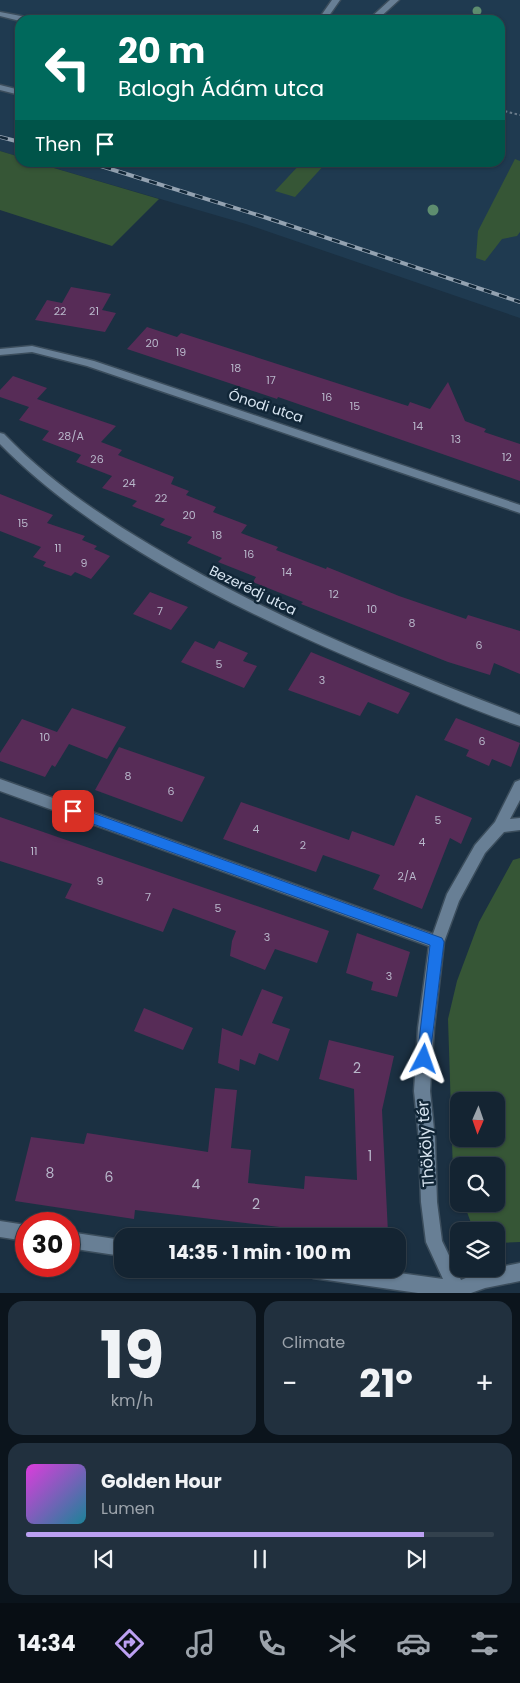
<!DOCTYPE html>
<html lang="en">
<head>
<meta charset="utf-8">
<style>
  body { margin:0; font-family:Poppins,sans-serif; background:#21303e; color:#f1f3f6; height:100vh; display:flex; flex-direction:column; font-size:19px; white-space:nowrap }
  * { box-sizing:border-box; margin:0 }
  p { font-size:16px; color:#9da4ac }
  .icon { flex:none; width:28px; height:28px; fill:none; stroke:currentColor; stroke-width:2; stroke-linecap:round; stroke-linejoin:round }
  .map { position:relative; height:1293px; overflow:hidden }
  .drawer { display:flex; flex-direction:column; gap:8px; padding:8px; background:#0b141c; flex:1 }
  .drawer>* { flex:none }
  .hud { position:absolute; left:15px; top:15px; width:490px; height:152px; border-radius:15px; box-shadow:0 1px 4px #0004,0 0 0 1px #33414d; background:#00695c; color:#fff; overflow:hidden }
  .needle { width:32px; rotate:182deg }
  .fabs { position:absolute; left:450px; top:1092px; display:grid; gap:10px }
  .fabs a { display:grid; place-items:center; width:55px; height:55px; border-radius:10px; background:#142432; box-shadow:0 1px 4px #0004,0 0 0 1px #33414d; font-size:25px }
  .speed { position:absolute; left:15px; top:1212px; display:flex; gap:10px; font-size:25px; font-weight:700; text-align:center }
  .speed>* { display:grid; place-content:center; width:65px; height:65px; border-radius:50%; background:#142432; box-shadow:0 1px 4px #0004,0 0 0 1px #33414d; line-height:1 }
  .speed .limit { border:8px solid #d22; background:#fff; color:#111 }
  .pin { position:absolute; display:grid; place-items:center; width:42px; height:42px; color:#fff; margin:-21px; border-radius:10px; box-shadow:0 2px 8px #0006 }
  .me { position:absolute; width:55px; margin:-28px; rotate:4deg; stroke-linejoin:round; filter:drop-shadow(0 0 4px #0008) }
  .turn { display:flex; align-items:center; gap:18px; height:105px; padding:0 20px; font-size:22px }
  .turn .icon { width:65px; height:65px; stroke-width:2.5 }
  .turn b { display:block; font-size:35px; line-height:42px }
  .then { display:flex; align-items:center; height:48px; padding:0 20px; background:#0003; gap:10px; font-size:19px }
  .big { font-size:38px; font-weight:700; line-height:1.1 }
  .drawer .widget { flex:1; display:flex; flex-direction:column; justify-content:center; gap:8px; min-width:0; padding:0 18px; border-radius:15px; background:#21303e }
  .drawer .dial { align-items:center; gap:0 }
  .dial b { font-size:65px; line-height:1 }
  .song { display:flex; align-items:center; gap:15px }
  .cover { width:60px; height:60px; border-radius:8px; background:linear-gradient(135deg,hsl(300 70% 55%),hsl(190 70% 35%)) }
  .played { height:5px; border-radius:2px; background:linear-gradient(90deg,#bca0f2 85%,#33414d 85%) }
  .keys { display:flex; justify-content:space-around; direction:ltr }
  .heat { display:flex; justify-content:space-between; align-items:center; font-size:28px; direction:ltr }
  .drawer .tiles { flex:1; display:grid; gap:8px; grid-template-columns:1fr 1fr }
  .widget:last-child { grid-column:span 2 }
  .trip { position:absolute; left:114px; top:1228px; width:292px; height:50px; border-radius:15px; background:#142432; box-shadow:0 1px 4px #0004,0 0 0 1px #33414d; font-weight:700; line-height:50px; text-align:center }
  .tab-bar { display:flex; height:80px; justify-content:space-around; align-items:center; background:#080e14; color:#9da4ac }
  .tab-bar .icon { width:35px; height:35px }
  .tab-bar .current { color:#bca0f2 }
  .tab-bar b { font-size:22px; color:#f1f3f6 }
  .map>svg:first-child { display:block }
  .built { fill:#1f3a50 }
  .green { fill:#365636; fill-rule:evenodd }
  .building { fill:#572c57 }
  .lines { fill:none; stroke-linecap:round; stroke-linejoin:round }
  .lane-casing { stroke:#3b4d5c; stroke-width:3 }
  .street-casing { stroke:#3b4d5c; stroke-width:3 }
  .path { stroke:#6b7c8c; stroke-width:2; stroke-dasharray:2.5 2.5; stroke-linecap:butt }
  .lane { fill:#687f95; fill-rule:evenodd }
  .street { fill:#687f95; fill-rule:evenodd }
  .rail-casing { stroke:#93a2b1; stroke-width:4 }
  .rail { stroke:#112637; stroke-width:2.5; stroke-dasharray:8; stroke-linecap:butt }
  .tree { fill:#5e8d6f }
  .route { fill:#1a73e8; stroke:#114b97 }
  .labels { text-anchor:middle; stroke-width:5; stroke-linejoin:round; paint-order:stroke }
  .number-label { font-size:11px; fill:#b8b7ca }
  .street-label { font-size:14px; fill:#d8e5f1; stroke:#112637 }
  .near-number-label { font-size:14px; fill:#b8b7ca }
  .near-street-label { font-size:16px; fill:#d8e5f1; stroke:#112637 }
</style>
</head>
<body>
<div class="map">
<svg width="520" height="1293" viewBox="0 0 520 1293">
  <rect width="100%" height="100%" fill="#1b3042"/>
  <path class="built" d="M0 0H520V318L246 224 37 163 500 162V20H20V157L0 151Z"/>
  <path class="green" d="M0 151 20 157V162L37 163 159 199 112 246 0 210Z
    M515 159 520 161V232L517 236 502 239 485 261 476 258 478 231Z
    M302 162 326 163 295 197 275 191Z
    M520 858V1242L496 1243V1231H474L464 1204H496V1166H459V1188L453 1173 448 1019 457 981 479 922 513 860ZM496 1101V1139H459V1101Z"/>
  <path class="building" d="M71 287 111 294 102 310 116 313 105 332 35 320 47 300 62 303Z
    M147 327 177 337 181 333 408 406 410 402 430 409 448 382 465 421 486 429 484 432 520 444V481L278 397 277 399 127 349Z
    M13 376 47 388 37 399 116 426 101 442 122 450 118 455 174 477 171 484 189 491 186 495 216 507 213 512 247 525 241 533 278 547 276 550 326 569 327 567 399 596 466 619 468 615 520 631V674L494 663 490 675 448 662 301 604 303 602 253 582 256 577 218 562 222 558 187 543 192 537 160 525 165 519 132 506 137 501 102 488 112 476 76 462 81 455 42 440 49 431 19 420 29 407 0 397V390Z
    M0 494 53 515 47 523 85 536 82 540 97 546 94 549 110 556 91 579 75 572 71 576 43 566 46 562 33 557 41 547 0 531Z
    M150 592 188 607 171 630 133 614Z
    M195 641 214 649 219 641 248 653 243 661 257 666 244 688 181 662Z
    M311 652 410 693 398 714 368 702 360 716 288 690Z
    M72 708 126 727 107 759 69 744 55 767 52 765 45 777 0 761V753L22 719 57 732Z
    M456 718 520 743 511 767 492 759 489 766 466 756 469 750 444 740Z
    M119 747 205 777 182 822 95 790Z
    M416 795 472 818 461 844 450 838 422 909 373 889 380 875 323 855 316 872 223 839 241 802 349 840 352 831 394 846Z
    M0 817 329 931 317 963 275 949 265 970 230 956 232 941 236 931 173 908 163 932 65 898 72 884 0 861Z
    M357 933 410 952 397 997 371 990 373 982 346 973Z
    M262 989 283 997 272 1023 290 1029 278 1061 259 1053 255 1065 240 1059 239 1071 218 1063 222 1028 242 1036Z
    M144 1008 193 1028 183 1050 134 1031Z
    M329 1040 394 1056 382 1110 388 1233 323 1232 135 1210 134 1219 15 1201 31 1137 84 1144 87 1133 208 1152 215 1088 237 1090 231 1148 251 1150 248 1183 304 1189 305 1176 357 1180 354 1089 319 1079Z"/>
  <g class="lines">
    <g class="lane-casing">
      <path id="lane" d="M332 0H340L326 20H318Z
        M390 0H399L377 20H368Z
        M0 12 31 18 32 20 20 21 0 16Z
        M0 85 20 90V95L0 90Z"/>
    </g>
    <g class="street-casing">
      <path id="street" d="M32 346 94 361 520 505V513L87 366 32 352 0 355V349Z
        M0 433 4 434C47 479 98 514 152 546 268 616 394 666 520 715V726C475 711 430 691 386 673 256 619 99 545 0 444Z
        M0 779 433 934 447 894 475 845 495 822 515 782 520 780V800L510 819 520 818V830L504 832 485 853 459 901 444 942 434 1028 430 1091 435 1139 437 1202 442 1241 461 1280 485 1270 520 1263V1281L485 1288 471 1293H418L313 1278 307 1275 304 1269H370L443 1279 426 1242 421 1202 419 1139 414 1091 418 1028 429 946 0 791Z
        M0 1221 26 1225V1241L0 1237Z
        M69 1232 122 1240V1256L69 1248Z"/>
    </g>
    <path class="path" d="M500 110 520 115"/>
    <use href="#lane" class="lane"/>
    <use href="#street" class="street"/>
    <g class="rail-casing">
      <path id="rail" d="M0 137 20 142
        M88 162 264 217 520 302"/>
    </g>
    <use href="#rail" class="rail"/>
  </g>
  <g class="tree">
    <circle cx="477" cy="11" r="4.5"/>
    <circle cx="433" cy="210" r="5.5"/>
  </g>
  <path class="route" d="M73 806 442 938 444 942 429 1064 424 1066 419 1064 417 1059 430 945 68 815 67 811 68 808Z"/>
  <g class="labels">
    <g class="number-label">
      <text x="60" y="315">22</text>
      <text x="94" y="315">21</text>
      <text x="152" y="347">20</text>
      <text x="181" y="356">19</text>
      <text x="236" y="372">18</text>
      <text x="271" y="384">17</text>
      <text x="327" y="401">16</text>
      <text x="355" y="410">15</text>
      <text x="418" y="430">14</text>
      <text x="71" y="440">28/A</text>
      <text x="456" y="443">13</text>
      <text x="507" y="461">12</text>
      <text x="97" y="463">26</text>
      <text x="129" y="487">24</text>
      <text x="161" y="502">22</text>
      <text x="189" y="519">20</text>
      <text x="23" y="527">15</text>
      <text x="217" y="539">18</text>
      <text x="58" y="552">11</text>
      <text x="249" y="558">16</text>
      <text x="84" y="567">9</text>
      <text x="287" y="576">14</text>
      <text x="334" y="598">12</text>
      <text x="372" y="613">10</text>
      <text x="160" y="615">7</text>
      <text x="412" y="627">8</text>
      <text x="479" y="649">6</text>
      <text x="219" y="668">5</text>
      <text x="322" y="684">3</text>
      <text x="45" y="741">10</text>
      <text x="482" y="745">6</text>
      <text x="128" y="780">8</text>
      <text x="171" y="795">6</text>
      <text x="438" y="824">5</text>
      <text x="256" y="833">4</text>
      <text x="422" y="846">4</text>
      <text x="303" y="849">2</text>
      <text x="34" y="855">11</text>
      <text x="407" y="880">2/A</text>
      <text x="100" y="885">9</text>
      <text x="148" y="901">7</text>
      <text x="218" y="912">5</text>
      <text x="267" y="941">3</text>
      <text x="389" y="980">3</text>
    </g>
    <g class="street-label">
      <text transform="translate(266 406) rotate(18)" y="5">Ónodi utca</text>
      <text transform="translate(253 590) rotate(26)" y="5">Bezerédj utca</text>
    </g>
    <g class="near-number-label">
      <text x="357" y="1073">2</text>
      <text x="370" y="1161">1</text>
      <text x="50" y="1178">8</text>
      <text x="109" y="1182">6</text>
      <text x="196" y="1189">4</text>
      <text x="256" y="1209">2</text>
    </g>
    <g class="near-street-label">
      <text transform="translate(425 1144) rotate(-94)" y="6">Thököly tér</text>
    </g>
  </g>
</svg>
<div class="fabs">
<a><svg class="needle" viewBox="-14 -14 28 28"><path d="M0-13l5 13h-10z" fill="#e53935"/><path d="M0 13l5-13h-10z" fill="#9da4ac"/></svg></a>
<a><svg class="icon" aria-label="search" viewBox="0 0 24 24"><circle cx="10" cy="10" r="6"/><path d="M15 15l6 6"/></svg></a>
<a><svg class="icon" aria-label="layers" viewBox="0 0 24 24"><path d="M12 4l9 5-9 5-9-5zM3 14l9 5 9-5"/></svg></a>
</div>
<div class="speed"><div class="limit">30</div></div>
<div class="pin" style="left:73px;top:811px;background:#d93025"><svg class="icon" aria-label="arrive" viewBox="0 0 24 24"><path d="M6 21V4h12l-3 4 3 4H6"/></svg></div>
<svg class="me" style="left:424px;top:1059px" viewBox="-20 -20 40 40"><path d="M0-17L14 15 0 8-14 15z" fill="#1a73e8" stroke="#fff" stroke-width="4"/></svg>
<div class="trip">14:35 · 1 min · 100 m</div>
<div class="hud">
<div class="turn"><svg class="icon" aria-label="left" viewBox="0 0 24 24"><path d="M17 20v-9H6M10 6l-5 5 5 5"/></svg><div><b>20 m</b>Balogh Ádám utca</div></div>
<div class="then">Then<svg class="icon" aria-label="arrive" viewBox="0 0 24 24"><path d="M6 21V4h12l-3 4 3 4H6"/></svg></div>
</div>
</div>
<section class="drawer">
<div class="tiles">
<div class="widget dial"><b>19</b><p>km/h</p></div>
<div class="widget"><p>Climate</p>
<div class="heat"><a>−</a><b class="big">21°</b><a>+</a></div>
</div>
<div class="widget">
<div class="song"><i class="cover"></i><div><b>Golden Hour</b><p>Lumen</p></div></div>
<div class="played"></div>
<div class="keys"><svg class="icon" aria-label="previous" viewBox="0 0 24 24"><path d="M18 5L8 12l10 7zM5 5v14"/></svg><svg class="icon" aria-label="pause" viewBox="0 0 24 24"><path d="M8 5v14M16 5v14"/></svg><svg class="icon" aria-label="next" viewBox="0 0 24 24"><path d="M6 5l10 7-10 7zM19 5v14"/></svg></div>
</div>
</div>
</section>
<nav class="tab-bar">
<b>14:34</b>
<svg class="icon current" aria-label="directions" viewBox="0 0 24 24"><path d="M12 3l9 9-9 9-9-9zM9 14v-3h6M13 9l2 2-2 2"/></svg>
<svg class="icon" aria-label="music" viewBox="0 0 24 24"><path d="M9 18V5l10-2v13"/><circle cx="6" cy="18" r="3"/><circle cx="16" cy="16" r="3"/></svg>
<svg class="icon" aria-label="phone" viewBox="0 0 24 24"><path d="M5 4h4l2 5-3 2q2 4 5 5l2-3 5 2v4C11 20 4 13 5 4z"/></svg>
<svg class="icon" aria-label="climate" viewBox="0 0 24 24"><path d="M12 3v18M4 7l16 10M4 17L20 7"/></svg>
<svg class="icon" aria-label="car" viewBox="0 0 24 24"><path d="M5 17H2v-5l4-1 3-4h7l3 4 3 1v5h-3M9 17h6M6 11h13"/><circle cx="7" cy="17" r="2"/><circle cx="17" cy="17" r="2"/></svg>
<svg class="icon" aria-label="filters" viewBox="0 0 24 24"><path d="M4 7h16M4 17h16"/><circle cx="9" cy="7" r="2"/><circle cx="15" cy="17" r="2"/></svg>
</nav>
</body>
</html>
